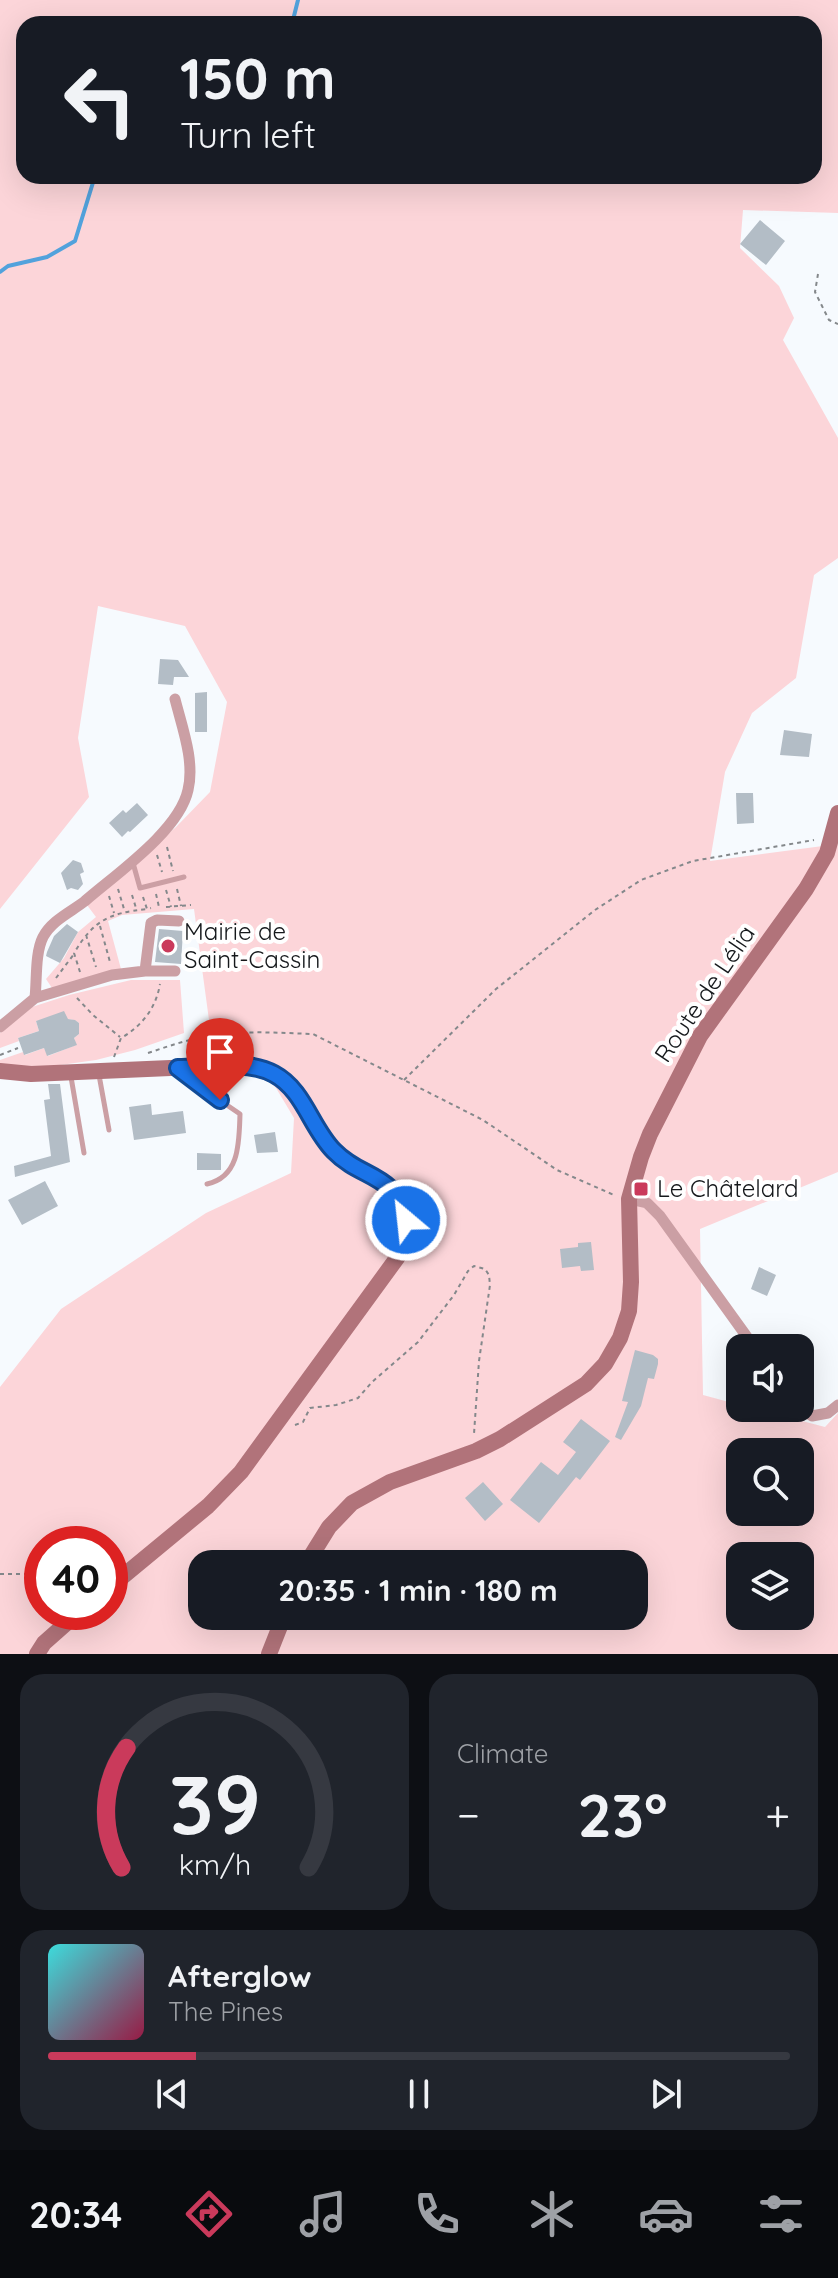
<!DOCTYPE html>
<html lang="en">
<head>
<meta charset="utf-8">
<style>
  body { margin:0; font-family:Quicksand,sans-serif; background:#20242c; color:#f1f3f6; height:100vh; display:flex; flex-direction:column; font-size:30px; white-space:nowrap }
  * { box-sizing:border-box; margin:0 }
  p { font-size:26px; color:#9ea1a6 }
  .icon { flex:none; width:44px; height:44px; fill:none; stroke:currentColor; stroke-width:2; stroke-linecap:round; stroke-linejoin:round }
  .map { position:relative; height:1654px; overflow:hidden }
  .panel { display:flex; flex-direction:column; gap:20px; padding:20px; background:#0d0f14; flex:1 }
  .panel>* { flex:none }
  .top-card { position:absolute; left:16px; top:16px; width:806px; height:168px; border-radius:24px; box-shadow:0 8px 32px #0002; background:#171b24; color:#f1f3f6; overflow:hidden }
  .buttons { position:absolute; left:726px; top:1334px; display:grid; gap:16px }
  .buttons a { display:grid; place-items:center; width:88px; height:88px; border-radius:16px; background:#171b24; box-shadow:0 8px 32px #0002; font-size:40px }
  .speed { position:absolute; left:24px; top:1526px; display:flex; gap:16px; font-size:40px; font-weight:700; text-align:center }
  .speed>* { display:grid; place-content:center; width:104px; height:104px; border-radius:50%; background:#171b24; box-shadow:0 8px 32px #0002; line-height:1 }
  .speed .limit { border:12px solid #d22; background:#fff; color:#111 }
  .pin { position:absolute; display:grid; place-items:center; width:68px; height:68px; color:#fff; margin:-82px -34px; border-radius:50% 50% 50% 0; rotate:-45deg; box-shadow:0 0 8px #0007 }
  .pin .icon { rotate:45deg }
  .me { position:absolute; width:88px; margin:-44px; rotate:332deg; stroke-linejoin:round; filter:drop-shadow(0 0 6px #0008) }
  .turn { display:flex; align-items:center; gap:28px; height:168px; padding:0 32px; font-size:36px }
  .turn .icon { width:104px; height:104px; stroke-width:2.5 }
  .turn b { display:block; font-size:56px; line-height:68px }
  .big { font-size:60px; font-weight:700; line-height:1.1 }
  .panel .widget { flex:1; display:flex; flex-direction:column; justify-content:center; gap:12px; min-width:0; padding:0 28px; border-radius:24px; background:#20242c }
  .panel .dial { align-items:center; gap:0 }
  .dial svg { height:208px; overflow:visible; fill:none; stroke:#363941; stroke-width:7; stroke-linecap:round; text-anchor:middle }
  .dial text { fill:#f1f3f6; stroke:none }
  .song { display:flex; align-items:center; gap:24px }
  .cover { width:96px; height:96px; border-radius:12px; background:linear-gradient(135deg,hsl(180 70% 55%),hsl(340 70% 35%)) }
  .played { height:8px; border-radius:4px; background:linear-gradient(90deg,#ca3a5b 20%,#363941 20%) }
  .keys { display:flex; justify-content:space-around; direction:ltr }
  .heat { display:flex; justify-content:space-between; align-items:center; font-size:44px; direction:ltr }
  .panel .tiles { flex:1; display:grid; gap:20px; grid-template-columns:1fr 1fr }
  .widget:last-child { grid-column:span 2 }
  .trip { position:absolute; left:188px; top:1550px; width:460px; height:80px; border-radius:24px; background:#171b24; box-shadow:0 8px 32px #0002; font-weight:700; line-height:80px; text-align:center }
  .tabs { display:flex; height:128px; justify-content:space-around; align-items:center; background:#090b0e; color:#9ea1a6 }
  .tabs .icon { width:56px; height:56px }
  .tabs .current { color:#ca3a5b }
  .tabs b { font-size:36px; color:#f1f3f6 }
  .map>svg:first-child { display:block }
  .green { fill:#fcd5d9; fill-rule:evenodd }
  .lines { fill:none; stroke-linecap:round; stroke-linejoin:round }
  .stream { stroke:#52a2dc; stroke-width:4 }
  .building { fill:#b3bdc6 }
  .path { stroke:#84888b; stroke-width:2; stroke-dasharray:4 4; stroke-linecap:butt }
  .lane { stroke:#cb9fa4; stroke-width:5 }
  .street { stroke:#cb9fa4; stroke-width:11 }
  .secondary { stroke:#b1737a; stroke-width:16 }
  .route-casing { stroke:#114b97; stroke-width:20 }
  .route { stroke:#1a73e8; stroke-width:14 }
  .poi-dot { fill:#ca3a5b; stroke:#fff; stroke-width:3 }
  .labels { text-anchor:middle; stroke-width:8; stroke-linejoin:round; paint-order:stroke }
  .poi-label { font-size:24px; fill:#15181b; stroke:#fff; text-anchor:start }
  .street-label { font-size:24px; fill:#15181b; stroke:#fff }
</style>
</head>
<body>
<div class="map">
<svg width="838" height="1654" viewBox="0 0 838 1654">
  <rect width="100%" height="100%" fill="#f6fafe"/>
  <path class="green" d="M0 0H838V213L743 210 740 248 779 286 794 318 783 340 838 438V558L814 575 796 678 752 713 725 772 710 861 838 844V1172L700 1229 703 1395 740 1405V1408H752L825 1427 838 1413V1654H0V1387L61 1309 206 1213 291 1173 294 1118 276 1088 209 1020 194 909 122 915 108 921 121 969 54 991 46 979 64 958 78 932 96 917 87 905 176 827 210 792 227 702 185 626 98 606 78 738 89 797 0 909ZM24 24H814V176H24ZM740 1452H800V1512H740ZM42 1544H110V1612H42ZM740 1556H800V1616H740ZM202 1564H634V1616H202Z
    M131 980H180L184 1033 135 1050 96 1060 32 1069 0 1066V1060L23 1052 25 1055 44 1048 48 1056 76 1045 74 1038 79 1034V1023C68 1015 49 1020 36 1021L39 1031 18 1038 19 1041 0 1048V1033L32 1007 69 995Z"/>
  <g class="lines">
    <path class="stream" d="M292 24 298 0
      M0 272 8 266 47 257 75 241 95 176"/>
  </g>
  <path class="building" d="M760 220 785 241 766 265 740 244Z
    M160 659 178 660 189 677H174L173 685 158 684Z
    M207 692V732H195V693Z
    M784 730 812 734 809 757 780 755Z
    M736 793H753L754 823 737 824Z
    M137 803 148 815 130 832 128 831 122 837 109 823 123 810 126 813Z
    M73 860 81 863 84 872 80 874 83 884 78 890 71 888 67 890 61 873Z
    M67 924 78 932 60 963 46 956 47 952 54 936Z
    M159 929 183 931 181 964 155 962Z
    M64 1011 68 1019 75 1020 79 1023V1034L74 1038 77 1045 47 1056 44 1048 24 1055 18 1038 39 1031 36 1021Z
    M48 1084H60L70 1162 15 1177 14 1166 51 1156 44 1100 50 1099Z
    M151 1104 152 1115 183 1111 186 1133 134 1140 129 1107Z
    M275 1132 278 1152 257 1153 254 1135Z
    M197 1153 221 1154V1170H197Z
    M45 1181 58 1206 22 1225 8 1200Z
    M591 1242 594 1270 581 1271 580 1266 562 1268 560 1249 578 1247V1243Z
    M759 1267 776 1275 767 1296 751 1289Z
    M635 1350 653 1355 658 1359V1364L654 1379 648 1378 641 1406 621 1440 615 1437 628 1402 622 1401Z
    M581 1419 610 1441 580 1480 576 1477 539 1523 510 1500 541 1462 558 1475 576 1452 563 1442Z
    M483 1482 503 1504 485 1521 465 1498Z"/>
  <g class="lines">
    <path class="path" d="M818 274 815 292 829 320 838 324
      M167 847 173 871
      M157 855 162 872
      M118 889 124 909
      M177 889 181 906
      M166 890 171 907
      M156 894 159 907
      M132 895 136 908
      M109 896 114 913
      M143 897 147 909 151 908
      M166 907 191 905
      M100 926 110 962
      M86 935 96 967
      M80 972 74 953C94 920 109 913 147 909
      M56 978 74 954
      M77 998 93 1015 120 1037
      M148 1053C169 1046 189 1039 210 1036 244 1030 280 1033 313 1034L483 1120 557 1170 614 1195
      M0 1055 18 1048
      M114 1057 121 1038C142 1026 156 1008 160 984
      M404 1080 496 989 595 910 641 880 693 861 814 840
      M295 1425 303 1422 310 1408 336 1405 358 1398 372 1382 418 1342 454 1295 468 1271 474 1266 485 1269 489 1275 490 1285 479 1361 474 1434
      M0 1574H42"/>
    <path class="lane" d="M133 863 140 888 184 877
      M182 1071 199 1086 240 1114C239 1142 240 1177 207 1184
      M99 1075 109 1130
      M71 1077 84 1153"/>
    <path class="street" d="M145 971 151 923 157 920 179 921
      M35 998 112 975 145 971H175
      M0 1027 35 998C37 979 35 953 43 937 52 920 71 912 85 901 116 874 179 831 188 790 195 761 182 727 175 699
      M629 1199 647 1203 660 1216 755 1348
      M800 1408 812 1416 828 1413 838 1405"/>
    <path class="secondary" d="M0 1071 31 1074 240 1065C288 1074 293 1088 317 1127 323 1136 328 1145 335 1152 360 1176 398 1178 405 1216 408 1232 405 1244 397 1258L241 1472 208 1506 110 1587
      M306 1564 329 1527 352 1503 390 1482 476 1451 500 1439 586 1384 605 1364 620 1338 629 1311 631 1282 629 1199 641 1157 650 1134 700 1036 806 889 827 853 838 813
      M37 1654 44 1643 79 1612
      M269 1654 284 1616"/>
  </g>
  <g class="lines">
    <g class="route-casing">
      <path id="route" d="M220 1100 178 1068C208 1067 246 1059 274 1074 304 1090 311 1128 334 1151 362 1180 395 1172 406 1220"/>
    </g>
    <use href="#route" class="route"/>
  </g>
  <g class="poi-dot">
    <circle cx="168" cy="946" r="8"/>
    <rect x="633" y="1181" width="16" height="16" rx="4"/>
  </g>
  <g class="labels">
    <g class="poi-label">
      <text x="184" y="940">Mairie de<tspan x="184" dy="28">Saint-Cassin</tspan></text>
      <text x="657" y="1197">Le Châtelard</text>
    </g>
    <g class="street-label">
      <text transform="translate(705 994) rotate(-56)" y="8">Route de Lélia</text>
    </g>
  </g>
</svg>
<div class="buttons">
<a><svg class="icon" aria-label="sound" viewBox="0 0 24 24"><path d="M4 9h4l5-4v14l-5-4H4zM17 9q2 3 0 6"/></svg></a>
<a><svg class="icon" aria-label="search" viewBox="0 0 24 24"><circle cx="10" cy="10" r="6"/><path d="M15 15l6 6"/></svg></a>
<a><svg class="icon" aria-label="layers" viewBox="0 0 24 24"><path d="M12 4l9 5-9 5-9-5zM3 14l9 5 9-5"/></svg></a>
</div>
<div class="speed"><div class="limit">40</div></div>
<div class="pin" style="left:220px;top:1100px;background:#d93025"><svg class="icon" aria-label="arrive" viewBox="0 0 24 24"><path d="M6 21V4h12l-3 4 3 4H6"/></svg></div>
<svg class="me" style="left:406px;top:1220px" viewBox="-20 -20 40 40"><circle r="17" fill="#1a73e8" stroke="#fff" stroke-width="3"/><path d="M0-11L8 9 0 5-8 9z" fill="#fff"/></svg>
<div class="trip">20:35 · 1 min · 180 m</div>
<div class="top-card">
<div class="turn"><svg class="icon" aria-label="left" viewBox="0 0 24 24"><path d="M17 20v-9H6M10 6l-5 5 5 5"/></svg><div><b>150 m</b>Turn left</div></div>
</div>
</div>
<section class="panel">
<div class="tiles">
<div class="widget dial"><svg viewBox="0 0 100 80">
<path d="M14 69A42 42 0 1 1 86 69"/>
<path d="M14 69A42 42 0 0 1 16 23" stroke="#ca3a5b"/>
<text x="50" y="56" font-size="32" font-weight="700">39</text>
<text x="50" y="72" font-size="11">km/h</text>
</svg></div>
<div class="widget"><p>Climate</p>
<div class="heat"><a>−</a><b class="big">23°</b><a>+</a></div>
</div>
<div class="widget">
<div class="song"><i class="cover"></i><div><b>Afterglow</b><p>The Pines</p></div></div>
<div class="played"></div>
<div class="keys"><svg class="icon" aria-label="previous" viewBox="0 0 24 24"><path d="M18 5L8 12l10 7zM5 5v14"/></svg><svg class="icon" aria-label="pause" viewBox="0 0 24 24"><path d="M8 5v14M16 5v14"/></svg><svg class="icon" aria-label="next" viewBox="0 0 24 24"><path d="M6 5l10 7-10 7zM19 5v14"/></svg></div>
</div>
</div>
</section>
<nav class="tabs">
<b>20:34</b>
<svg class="icon current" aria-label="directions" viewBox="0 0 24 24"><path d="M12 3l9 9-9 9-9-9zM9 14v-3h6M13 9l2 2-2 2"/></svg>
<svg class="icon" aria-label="music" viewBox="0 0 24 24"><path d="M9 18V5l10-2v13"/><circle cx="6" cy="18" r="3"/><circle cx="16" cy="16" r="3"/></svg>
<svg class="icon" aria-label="phone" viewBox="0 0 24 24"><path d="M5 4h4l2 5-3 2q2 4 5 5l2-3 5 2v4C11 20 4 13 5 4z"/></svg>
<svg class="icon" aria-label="climate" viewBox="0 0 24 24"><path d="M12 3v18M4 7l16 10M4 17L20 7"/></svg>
<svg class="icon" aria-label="car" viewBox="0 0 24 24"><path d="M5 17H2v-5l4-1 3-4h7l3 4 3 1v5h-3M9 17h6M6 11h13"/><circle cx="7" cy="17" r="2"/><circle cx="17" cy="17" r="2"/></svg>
<svg class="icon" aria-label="filters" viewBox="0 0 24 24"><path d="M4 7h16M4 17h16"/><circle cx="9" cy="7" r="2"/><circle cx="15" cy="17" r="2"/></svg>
</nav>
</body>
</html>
